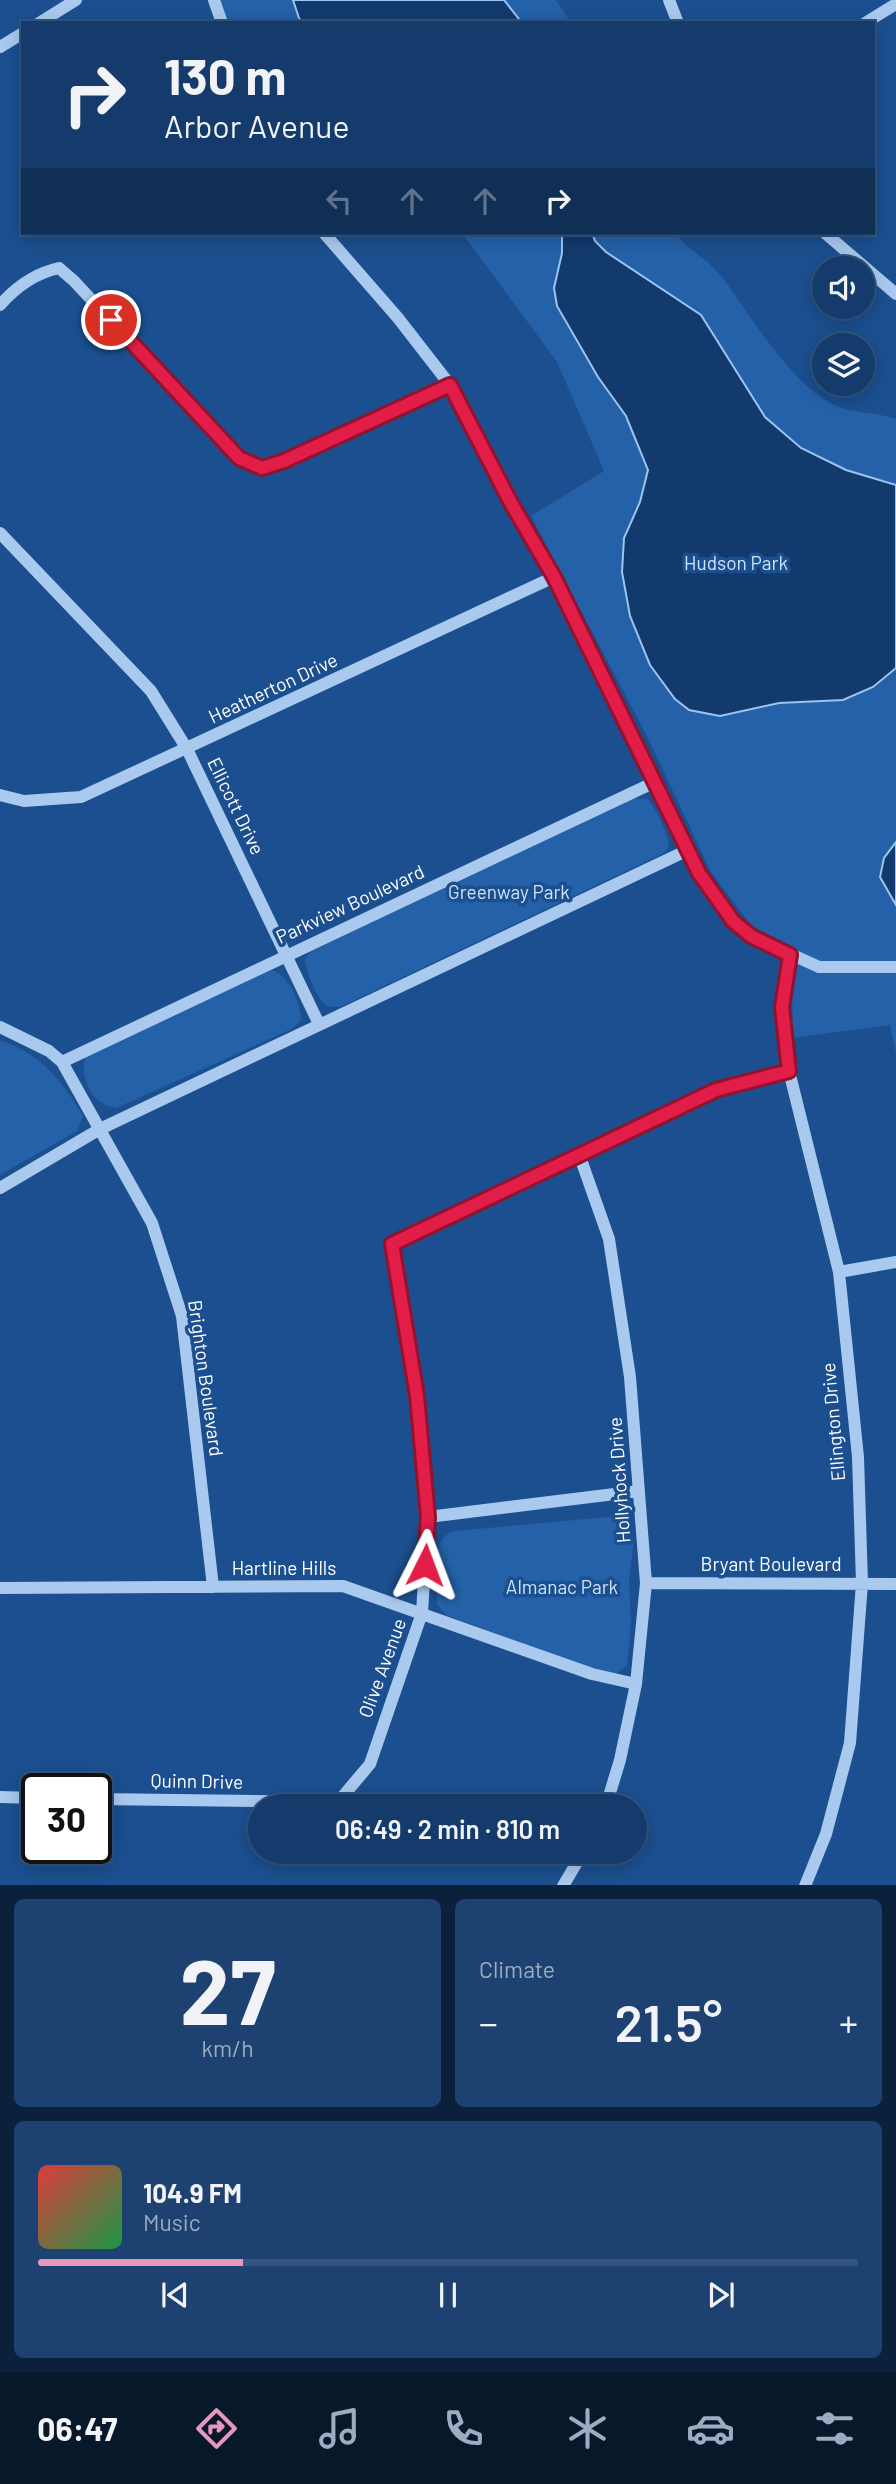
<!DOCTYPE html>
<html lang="en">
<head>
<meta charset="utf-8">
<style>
  body { margin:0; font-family:Barlow,sans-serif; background:#1d4271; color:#f1f3f6; height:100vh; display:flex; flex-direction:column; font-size:26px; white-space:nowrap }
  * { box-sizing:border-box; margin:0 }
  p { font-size:23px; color:#9dadc1 }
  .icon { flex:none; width:38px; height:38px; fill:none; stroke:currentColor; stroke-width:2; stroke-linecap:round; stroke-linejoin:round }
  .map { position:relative; height:1885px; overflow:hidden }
  .drawer { display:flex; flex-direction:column; gap:14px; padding:14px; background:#0b203b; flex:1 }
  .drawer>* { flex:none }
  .guide { position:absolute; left:21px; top:21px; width:854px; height:214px; border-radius:0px; box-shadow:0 4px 18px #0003,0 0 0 2px #33557e; background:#143b6b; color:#f1f3f6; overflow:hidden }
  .fabs { position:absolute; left:812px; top:256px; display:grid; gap:14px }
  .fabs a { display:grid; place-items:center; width:63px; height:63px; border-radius:50%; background:#143b6b; box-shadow:0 4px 18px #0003,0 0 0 2px #33557e; font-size:35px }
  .speed { position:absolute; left:21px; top:1773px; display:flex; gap:14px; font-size:35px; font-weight:700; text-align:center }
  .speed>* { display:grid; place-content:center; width:91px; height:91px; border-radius:50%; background:#143b6b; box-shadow:0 4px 18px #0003,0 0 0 2px #33557e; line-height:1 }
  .speed .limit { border:4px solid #111; border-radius:10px; background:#fff; color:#111 }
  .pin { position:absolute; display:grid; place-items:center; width:60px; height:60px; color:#fff; margin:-30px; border:4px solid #fff; border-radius:50%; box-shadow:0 2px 7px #0007 }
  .me { position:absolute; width:77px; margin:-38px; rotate:3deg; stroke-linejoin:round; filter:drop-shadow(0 0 5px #0008) }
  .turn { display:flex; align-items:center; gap:24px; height:147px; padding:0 28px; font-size:32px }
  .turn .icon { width:91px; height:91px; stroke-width:2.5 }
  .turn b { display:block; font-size:49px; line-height:60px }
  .lanes { display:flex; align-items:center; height:66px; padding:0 28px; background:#0003; justify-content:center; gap:35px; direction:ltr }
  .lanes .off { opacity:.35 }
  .big { font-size:52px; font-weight:600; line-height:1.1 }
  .drawer .widget { flex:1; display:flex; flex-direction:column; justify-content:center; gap:10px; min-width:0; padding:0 24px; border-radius:10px; background:#1d4271 }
  .drawer .dial { align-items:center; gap:0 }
  .dial b { font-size:91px; line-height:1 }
  .song { display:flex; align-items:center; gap:21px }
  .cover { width:84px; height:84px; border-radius:10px; background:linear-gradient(135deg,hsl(0 70% 55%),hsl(140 70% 35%)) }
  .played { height:7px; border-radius:4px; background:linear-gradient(90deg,#e797bd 25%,#33557e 25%) }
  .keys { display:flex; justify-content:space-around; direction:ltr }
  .heat { display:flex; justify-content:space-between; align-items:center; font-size:38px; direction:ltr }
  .drawer .tiles { flex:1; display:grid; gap:14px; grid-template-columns:1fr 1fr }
  .widget:last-child { grid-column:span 2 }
  .trip { position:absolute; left:248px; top:1794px; width:399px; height:70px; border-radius:35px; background:#143b6b; box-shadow:0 4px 18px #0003,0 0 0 2px #33557e; font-weight:600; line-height:70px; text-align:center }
  .tab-bar { display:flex; height:112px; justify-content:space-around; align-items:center; background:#08182b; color:#9dadc1 }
  .tab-bar .icon { width:49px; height:49px }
  .tab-bar .on { color:#e797bd }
  .tab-bar b { font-size:32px; color:#f1f3f6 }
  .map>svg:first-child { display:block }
  .green { fill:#2461a8 }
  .water { fill:#123a6d; stroke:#9cc4f0; stroke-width:2 }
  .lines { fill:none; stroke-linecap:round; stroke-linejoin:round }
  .minor { stroke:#a9c9ee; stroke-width:12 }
  .route-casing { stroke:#92132f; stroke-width:18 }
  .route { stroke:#e11d48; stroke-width:12 }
  .labels { text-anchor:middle; stroke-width:7; stroke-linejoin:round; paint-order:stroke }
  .park-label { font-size:19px; fill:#cfe3fa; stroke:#1b4f8f }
  .street-label { font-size:19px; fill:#fff; stroke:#1b4f8f }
</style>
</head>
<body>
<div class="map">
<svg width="896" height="1886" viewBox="0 0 896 1886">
  <rect width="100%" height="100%" fill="#1b4f8f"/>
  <path class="green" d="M217 0H556L571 23H225Z
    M462 233H675C688 250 709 260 722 277 751 315 792 388 839 407 853 412 879 413 896 419V1053L890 1025 793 1038 792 988 799 959 814 964 750 924 711 872 648 738 531 516 604 471 557 362Z
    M635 798 648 799C658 813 667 830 669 847L662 854 340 1007C337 1007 331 1007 328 1006 316 1000 306 970 305 958L312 951Z
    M272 970C290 976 300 1002 301 1020L292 1029 116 1108C112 1107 104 1105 100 1102 87 1091 79 1070 87 1055Z
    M0 1040C41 1055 61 1078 83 1116L77 1131 0 1175Z
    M619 1516 629 1522 634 1540 629 1579 631 1624 627 1666 615 1674 591 1669 446 1615 437 1604V1547L446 1535 454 1531Z"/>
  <path class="water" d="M293 0H504L522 23H303L299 18Z
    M562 233H592L595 241 606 252 701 315 765 417 801 448 846 470 896 485V668L873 687 843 700 779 703 720 716 689 710 675 699 650 665 630 616 622 572 624 538 640 502 648 470 626 416 598 377 557 306 554 288 562 253Z
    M896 842V905L880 877 884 858Z"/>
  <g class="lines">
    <path class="minor" d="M214 0 222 23
      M669 0 678 23
      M39 23 76 0
      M865 23 896 4
      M0 47 23 33
      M324 233 398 318 450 385 511 503 554 577 699 873 732 921 751 936 819 967H896
      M825 233 896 294
      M0 305C16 287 36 273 59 268L74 281 239 458 262 468 284 461 450 385
      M0 533 151 691 187 749 319 1024
      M0 795 24 801 81 797 554 577
      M790 955 782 1007 789 1071 839 1272 858 1457 862 1583 850 1743 826 1834 805 1886
      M0 1027 49 1051 62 1062 152 1223 182 1316 213 1587
      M62 1062 655 782
      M579 1154 609 1239 630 1377 646 1583 636 1684 620 1760 606 1806
      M0 1188 100 1129 688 850
      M839 1272 896 1262
      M428 1517 639 1491
      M646 1583 896 1584
      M0 1588 343 1586 592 1674 636 1684
      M0 1797 37 1798
      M96 1799 338 1802 370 1764 422 1613 428 1517 417 1396 392 1244 716 1090 789 1071
      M563 1886 583 1852"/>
  </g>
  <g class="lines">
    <g class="route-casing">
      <path id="route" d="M111 320 239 458 262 468 284 461 450 385 511 503 554 577 699 873 733 921 751 936 790 955 782 1007 789 1071 716 1090 392 1244 417 1396 428 1517 425 1565"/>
    </g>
    <use href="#route" class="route"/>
  </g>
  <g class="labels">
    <g class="park-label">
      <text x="736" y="570">Hudson Park</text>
      <text x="509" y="899">Greenway Park</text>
      <text x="562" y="1594">Almanac Park</text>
    </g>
    <g class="street-label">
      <text transform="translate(273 688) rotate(-25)" y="7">Heatherton Drive</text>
      <text transform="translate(236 806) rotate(64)" y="7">Ellicott Drive</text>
      <text transform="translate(350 904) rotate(-25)" y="7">Parkview Boulevard</text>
      <text transform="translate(206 1378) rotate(82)" y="7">Brighton Boulevard</text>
      <text transform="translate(833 1422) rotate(-95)" y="7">Ellington Drive</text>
      <text transform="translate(619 1480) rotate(-94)" y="7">Hollyhock Drive</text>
      <text x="771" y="1571">Bryant Boulevard</text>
      <text x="284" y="1575">Hartline Hills</text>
      <text transform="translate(382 1668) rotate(-70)" y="7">Olive Avenue</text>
      <text transform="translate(197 1781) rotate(1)" y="7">Quinn Drive</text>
    </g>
  </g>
</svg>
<div class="fabs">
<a><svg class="icon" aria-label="sound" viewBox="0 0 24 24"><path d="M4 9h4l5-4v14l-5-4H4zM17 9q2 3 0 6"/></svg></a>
<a><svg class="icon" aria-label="layers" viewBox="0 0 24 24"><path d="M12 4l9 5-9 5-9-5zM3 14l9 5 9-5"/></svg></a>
</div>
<div class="speed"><div class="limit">30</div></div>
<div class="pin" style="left:111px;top:320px;background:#d93025"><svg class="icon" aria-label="arrive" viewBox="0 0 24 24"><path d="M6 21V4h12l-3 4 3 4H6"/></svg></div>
<svg class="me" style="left:425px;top:1565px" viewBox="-20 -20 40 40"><path d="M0-17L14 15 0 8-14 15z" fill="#e11d48" stroke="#fff" stroke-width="4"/></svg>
<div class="trip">06:49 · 2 min · 810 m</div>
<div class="guide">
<div class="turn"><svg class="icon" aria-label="right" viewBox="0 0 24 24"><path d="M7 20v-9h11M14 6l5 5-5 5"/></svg><div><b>130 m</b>Arbor Avenue</div></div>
<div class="lanes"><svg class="icon off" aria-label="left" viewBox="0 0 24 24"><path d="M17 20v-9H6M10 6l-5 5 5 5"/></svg><svg class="icon off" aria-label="ahead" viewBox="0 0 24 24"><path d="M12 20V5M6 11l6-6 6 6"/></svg><svg class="icon off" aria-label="ahead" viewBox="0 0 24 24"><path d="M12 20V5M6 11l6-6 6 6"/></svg><svg class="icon" aria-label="right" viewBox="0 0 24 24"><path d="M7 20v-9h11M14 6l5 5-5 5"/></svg></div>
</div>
</div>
<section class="drawer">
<div class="tiles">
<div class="widget dial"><b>27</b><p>km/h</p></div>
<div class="widget"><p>Climate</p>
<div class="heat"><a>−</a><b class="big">21.5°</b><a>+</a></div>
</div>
<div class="widget">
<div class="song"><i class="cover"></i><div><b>104.9 FM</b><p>Music</p></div></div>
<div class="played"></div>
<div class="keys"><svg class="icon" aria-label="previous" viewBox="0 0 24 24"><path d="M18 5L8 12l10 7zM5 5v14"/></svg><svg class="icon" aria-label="pause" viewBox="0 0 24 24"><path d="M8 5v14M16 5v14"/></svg><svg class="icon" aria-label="next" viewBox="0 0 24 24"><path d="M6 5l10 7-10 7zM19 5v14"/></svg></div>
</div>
</div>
</section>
<nav class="tab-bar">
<b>06:47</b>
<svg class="icon on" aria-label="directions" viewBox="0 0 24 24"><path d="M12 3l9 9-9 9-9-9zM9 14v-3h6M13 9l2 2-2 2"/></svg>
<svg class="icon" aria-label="music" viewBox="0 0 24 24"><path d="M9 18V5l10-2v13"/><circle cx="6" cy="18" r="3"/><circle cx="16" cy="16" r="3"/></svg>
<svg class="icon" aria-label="phone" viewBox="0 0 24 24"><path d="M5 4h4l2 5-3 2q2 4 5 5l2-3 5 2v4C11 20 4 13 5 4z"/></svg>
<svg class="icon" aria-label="climate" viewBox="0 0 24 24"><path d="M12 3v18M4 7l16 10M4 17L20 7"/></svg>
<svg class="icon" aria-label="car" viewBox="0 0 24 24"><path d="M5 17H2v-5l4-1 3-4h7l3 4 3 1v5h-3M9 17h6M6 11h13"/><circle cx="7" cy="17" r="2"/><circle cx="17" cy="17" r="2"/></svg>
<svg class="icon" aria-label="filters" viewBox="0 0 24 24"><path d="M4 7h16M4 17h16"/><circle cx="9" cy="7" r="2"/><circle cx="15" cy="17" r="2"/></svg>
</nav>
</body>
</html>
